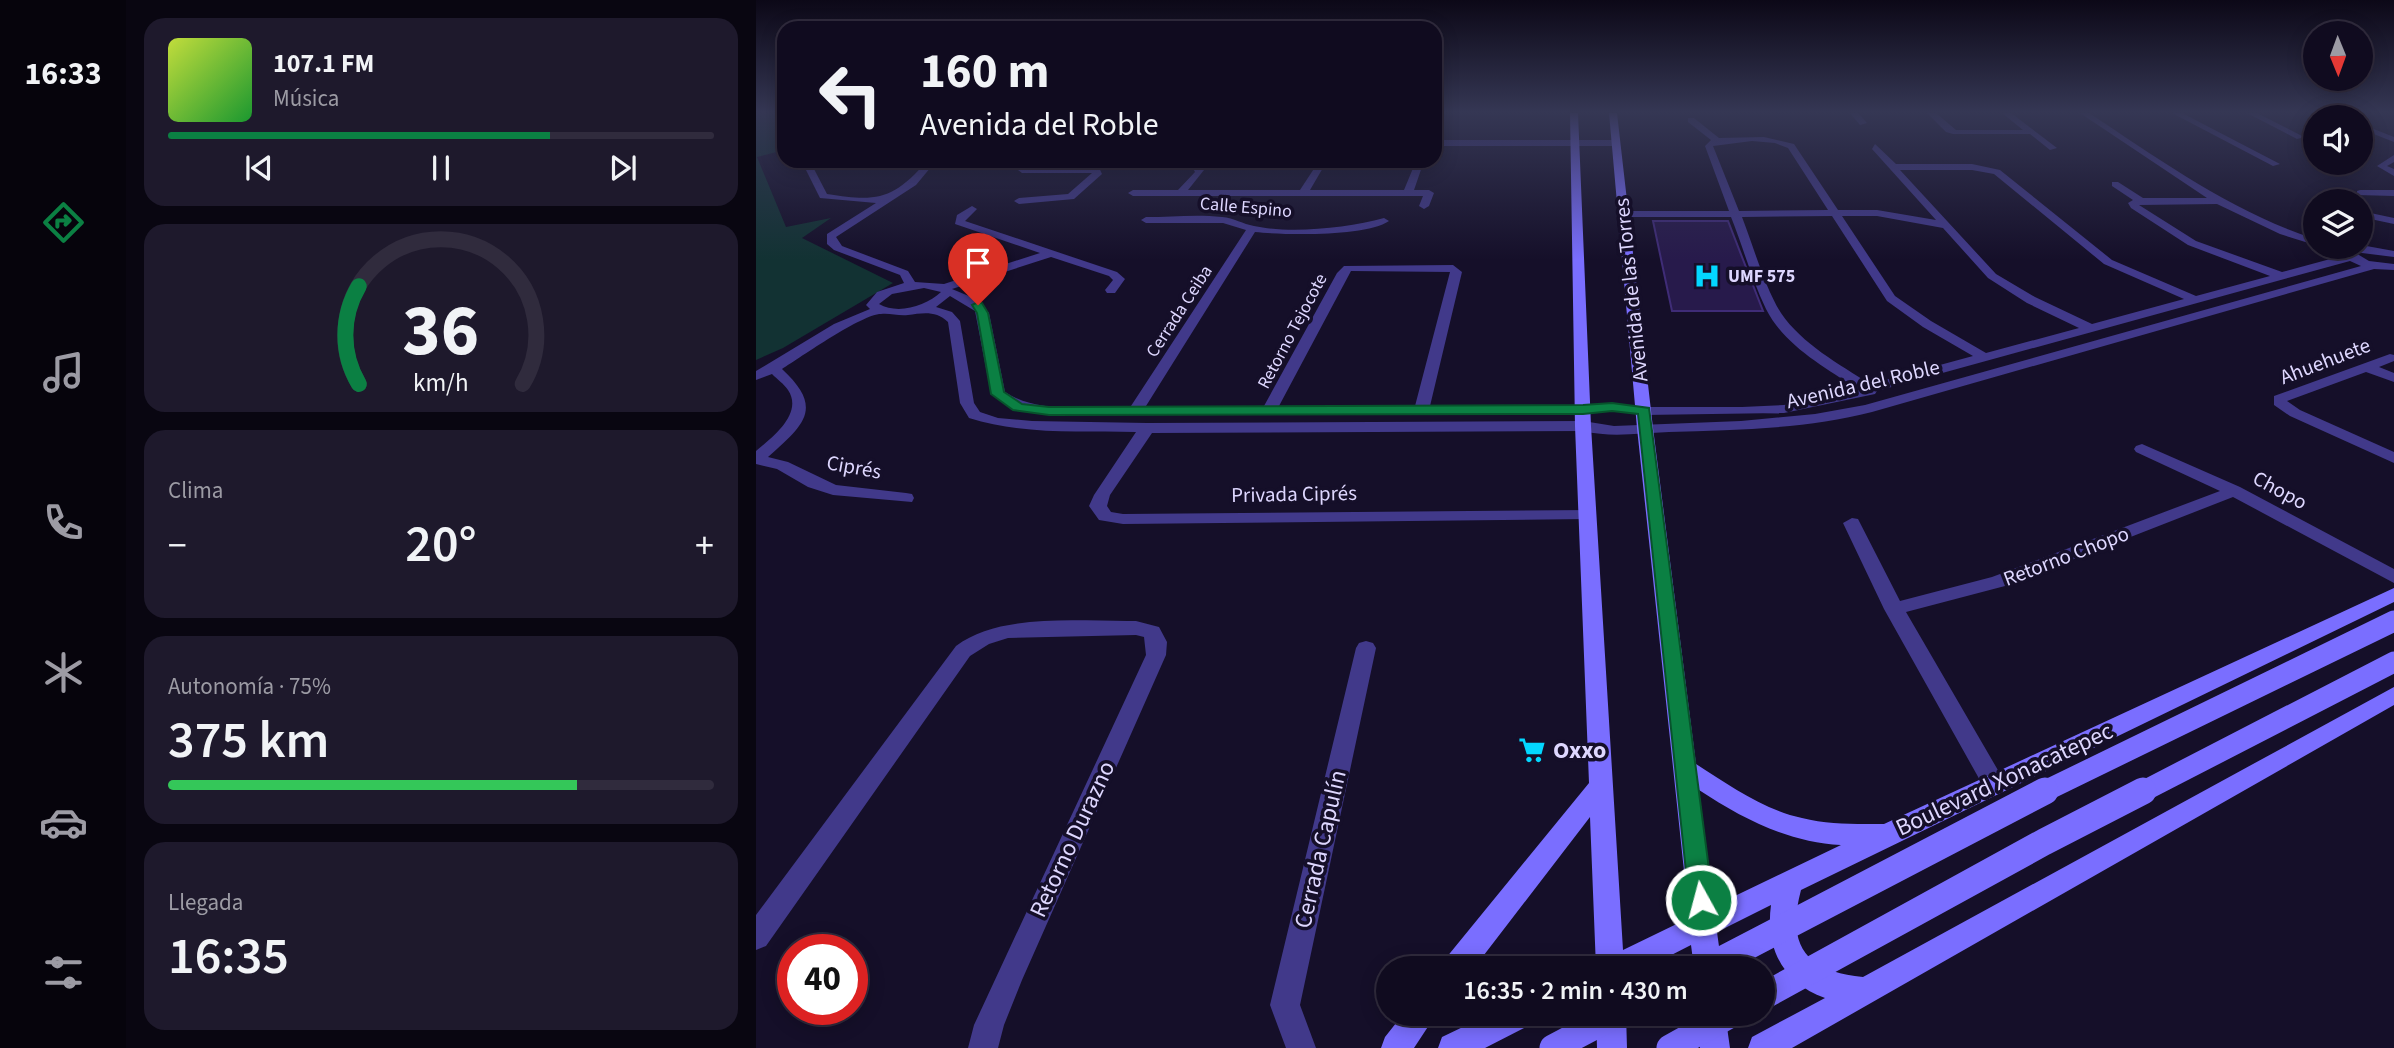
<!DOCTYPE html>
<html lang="es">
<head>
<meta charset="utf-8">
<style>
  body { margin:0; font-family:"Source Sans 3",sans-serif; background:#1e192c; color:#f1f3f6; height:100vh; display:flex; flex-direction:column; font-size:26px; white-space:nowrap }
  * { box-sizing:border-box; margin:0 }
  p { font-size:23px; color:#9c9ba4 }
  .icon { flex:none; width:38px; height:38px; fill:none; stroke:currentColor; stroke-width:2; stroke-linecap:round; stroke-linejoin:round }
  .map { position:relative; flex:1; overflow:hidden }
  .panel { display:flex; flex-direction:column; gap:18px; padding:18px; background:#090611; width:630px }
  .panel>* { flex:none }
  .guide { position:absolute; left:21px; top:21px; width:665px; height:147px; border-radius:21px; box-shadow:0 4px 18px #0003,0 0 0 2px #302b3d; background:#100b1f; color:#f1f3f6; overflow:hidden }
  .needle { width:46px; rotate:179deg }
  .controls { position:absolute; left:1547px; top:21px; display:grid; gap:14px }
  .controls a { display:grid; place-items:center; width:70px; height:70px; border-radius:50%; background:#100b1f; box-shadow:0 4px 18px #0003,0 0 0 2px #302b3d; font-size:35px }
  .speed { position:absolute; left:21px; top:934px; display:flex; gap:14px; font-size:35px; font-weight:700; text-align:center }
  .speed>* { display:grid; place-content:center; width:91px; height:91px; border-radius:50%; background:#100b1f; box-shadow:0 4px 18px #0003,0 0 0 2px #302b3d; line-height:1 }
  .speed .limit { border:10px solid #d22; background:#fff; color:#111 }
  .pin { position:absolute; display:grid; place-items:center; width:60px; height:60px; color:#fff; margin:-72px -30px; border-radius:50% 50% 50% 0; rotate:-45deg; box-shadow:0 0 7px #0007 }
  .pin .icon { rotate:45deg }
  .me { position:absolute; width:77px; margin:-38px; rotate:353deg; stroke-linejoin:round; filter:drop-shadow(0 0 5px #0008) }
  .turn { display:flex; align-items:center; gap:24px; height:147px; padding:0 28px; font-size:32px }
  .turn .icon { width:91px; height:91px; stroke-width:2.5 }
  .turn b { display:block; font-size:49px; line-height:60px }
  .big { font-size:52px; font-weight:600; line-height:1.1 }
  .panel .tile { flex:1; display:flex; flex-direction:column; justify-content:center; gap:10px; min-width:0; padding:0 24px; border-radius:21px; background:#1e192c }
  .panel .dial { align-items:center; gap:0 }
  .dial svg { height:182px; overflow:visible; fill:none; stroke:#302b3d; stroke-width:7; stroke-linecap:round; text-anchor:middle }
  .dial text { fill:#f1f3f6; stroke:none }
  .song { display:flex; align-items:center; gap:21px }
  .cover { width:84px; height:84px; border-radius:10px; background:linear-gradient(135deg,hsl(70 70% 55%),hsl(130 70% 35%)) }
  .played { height:7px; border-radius:4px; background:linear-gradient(90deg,#0b8043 70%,#302b3d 70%) }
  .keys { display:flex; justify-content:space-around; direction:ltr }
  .heat { display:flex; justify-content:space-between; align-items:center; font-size:38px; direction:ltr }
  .charge { height:10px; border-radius:5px; background:linear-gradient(90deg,#34c759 75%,#302b3d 0) }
  .trip { position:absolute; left:620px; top:956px; width:399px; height:70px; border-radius:35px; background:#100b1f; box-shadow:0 4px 18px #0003,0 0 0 2px #302b3d; font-weight:600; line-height:70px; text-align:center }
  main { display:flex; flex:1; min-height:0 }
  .tabs { display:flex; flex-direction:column; width:126px; justify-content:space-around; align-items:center; background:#06040c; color:#9c9ba4 }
  .tabs .icon { width:49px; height:49px }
  .tabs .selected { color:#0b8043 }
  .tabs b { font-size:32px; color:#f1f3f6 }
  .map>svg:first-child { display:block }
  .green { fill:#123233 }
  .building { fill:#271a4b; stroke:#3f2c77; stroke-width:2 }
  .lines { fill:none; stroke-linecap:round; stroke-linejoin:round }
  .street { fill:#41398a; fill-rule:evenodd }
  .secondary { fill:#7a6eff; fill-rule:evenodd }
  .secondary-bridge-far1 { stroke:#7a6eff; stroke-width:21 }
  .secondary-bridge { stroke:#7a6eff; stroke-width:27 }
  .route { fill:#0b8043; stroke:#07532c; stroke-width:2 }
  .labels { text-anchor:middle; stroke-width:7; stroke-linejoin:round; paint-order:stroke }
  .far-street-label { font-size:18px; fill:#ded7ff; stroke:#150f29 }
  .far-poi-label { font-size:18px; font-weight:bold; fill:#ded7ff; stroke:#150f29; text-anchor:start }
  .street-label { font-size:21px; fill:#ded7ff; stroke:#150f29 }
  .near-poi-label { font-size:24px; font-weight:bold; fill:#ded7ff; stroke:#150f29; text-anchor:start }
  .near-street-label { font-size:24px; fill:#ded7ff; stroke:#150f29 }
</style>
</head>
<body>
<main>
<nav class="tabs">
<b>16:33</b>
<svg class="icon selected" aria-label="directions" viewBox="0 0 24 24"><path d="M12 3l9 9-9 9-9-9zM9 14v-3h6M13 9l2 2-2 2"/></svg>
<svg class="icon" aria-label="music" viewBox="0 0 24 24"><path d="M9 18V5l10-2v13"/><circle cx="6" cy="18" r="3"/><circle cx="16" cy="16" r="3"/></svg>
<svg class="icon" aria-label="phone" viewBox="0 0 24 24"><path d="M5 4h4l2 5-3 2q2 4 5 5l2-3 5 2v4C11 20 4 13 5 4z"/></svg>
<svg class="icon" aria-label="climate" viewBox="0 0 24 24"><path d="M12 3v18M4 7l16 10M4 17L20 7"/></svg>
<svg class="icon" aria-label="car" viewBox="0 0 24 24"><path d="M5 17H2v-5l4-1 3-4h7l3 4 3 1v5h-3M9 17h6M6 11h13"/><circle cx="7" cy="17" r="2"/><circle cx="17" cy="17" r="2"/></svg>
<svg class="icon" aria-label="filters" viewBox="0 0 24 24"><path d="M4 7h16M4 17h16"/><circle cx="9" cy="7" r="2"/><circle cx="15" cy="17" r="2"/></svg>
</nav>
<section class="panel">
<div class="tile">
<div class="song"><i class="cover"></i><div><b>107.1 FM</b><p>Música</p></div></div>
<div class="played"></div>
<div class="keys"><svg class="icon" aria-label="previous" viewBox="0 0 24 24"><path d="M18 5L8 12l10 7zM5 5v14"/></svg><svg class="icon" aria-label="pause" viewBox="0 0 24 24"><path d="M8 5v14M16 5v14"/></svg><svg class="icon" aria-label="next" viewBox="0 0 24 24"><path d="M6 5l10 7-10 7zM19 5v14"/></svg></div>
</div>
<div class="tile dial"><svg viewBox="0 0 100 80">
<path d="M14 69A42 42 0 1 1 86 69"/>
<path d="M14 69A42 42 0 0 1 14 26" stroke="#0b8043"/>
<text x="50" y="56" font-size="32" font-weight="700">36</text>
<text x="50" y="72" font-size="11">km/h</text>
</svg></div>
<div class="tile"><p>Clima</p>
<div class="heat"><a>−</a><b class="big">20°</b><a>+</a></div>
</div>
<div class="tile"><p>Autonomía · 75%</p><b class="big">375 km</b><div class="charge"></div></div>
<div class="tile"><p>Llegada</p><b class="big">16:35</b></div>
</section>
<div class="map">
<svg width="1638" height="1048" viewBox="0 0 1638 1048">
  <rect width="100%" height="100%" fill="#150f29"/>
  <path class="green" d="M0 113H28V150L1 157 30 227 75 218 46 238 137 283 27 348 0 360Z"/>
  <path class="building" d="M897 221H972L1007 311H916Z"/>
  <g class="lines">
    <path class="street" d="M1094 113H1102L1111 123 1104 125Z
      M1171 113H1180L1200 130H1267L1246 113H1255L1301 148 1294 150 1274 134H1197L1190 132Z
      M1324 113H1333C1406 161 1476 212 1559 239V245L1524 234 1461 204 1383 205 1440 241 1526 272 1589 255 1587 248 1605 245 1638 251V257L1598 252 1613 261 1638 264V270L1618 269 1116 412C1050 429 980 430 913 432 883 433 856 438 827 431L396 433 354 495 351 506 355 512 367 514 837 510 840 514 831 519 367 524 343 520 333 506 338 495 380 432C324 431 267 435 213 418L204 403 192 322C180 310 166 313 152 315 142 316 134 313 125 314 106 314 45 357 26 369 68 408 49 424 12 457L32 462 80 485 150 493 156 494 158 498 156 502 77 495 52 487 21 469 0 464V451C15 438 48 414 32 390 28 384 21 379 16 374L0 380V371L78 324 114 309 110 305 121 292 148 283 144 275 78 250 71 244V234L120 203 64 198 49 168 56 161H66L58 169 71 194C121 202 137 200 171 161H180L160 185 80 237 86 246 152 271 159 282 188 284 284 253 199 224 201 215 216 206 221 209 209 221 361 272 369 279 359 293H351L349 290 357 280 353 276 295 257 196 289 220 299 233 313 249 392C284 415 334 406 375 406L490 230 467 223H390L385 220 390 217C415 217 441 214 466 217 478 218 487 224 498 226 535 234 591 228 628 218L633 221C610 237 529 235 499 232L390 406H508L581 273 588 266 697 265 706 272 674 406H827L856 403 888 407H986L1028 405 1100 388C1068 367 1028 345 1010 309 996 280 987 247 975 217H867L862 214 867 211H973L949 146 955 140 932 122V118H938L963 138 1008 137 1038 144 1082 210H1121L1180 220 1116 149 1119 144 1140 164H1216L1244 170 1356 260 1440 296 1514 276 1432 245 1375 208 1372 203 1377 200 1356 186V182H1362L1387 198H1451ZM996 141 1019 143 1032 148 1072 210 983 211 957 146ZM1144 170H1216L1238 174 1348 264 1428 299 1336 324 1279 297 1240 274ZM1076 216 1131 301 1167 327 1217 356 1114 384C1083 364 1046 344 1025 313 1009 288 997 245 986 217ZM1086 216H1121L1187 228 1232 278 1271 303 1323 328 1230 353 1175 321 1139 296ZM1594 261 1605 266 1109 405 1059 414 985 421 858 426 827 421 391 423 276 421 242 418 224 412 218 403 204 321 196 312 180 307 194 296 219 311 235 394 257 410 293 415 827 414 856 411 888 415 1028 413 1119 394 1121 391ZM595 271 694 272 659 406H523ZM168 288 185 292C170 306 142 315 123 304L136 294Z
      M1416 113H1426L1524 164 1517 166Z
      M1491 113H1501L1548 137 1541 139Z
      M1569 113H1580L1587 117H1577Z
      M1605 124 1638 137V142L1605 129Z
      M679 140H859L863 143 859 146H679Z
      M1638 155V162L1631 166 1638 169V176L1621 166Z
      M332 161H340L346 174 318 199 263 204 258 201 263 198 312 194 336 173H266L262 170 263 168 334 167Z
      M433 161H442L448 170 432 190H544L563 161H571L554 190H648L660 161H668L658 190H673L678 193 673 206 668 209 663 206 667 196H377L372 193 377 190H422L439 172Z
      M1604 190H1638V196L1601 195V191Z
      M1605 211 1638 218V224L1605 217Z
      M1634 354 1638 355V361L1623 367 1638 373V382L1610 372 1531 401 1544 410 1638 452V463L1534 416 1518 405V396Z
      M1386 444 1484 487 1638 569V583L1477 497 1249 586 1150 612 1250 784 1246 791 1238 794 1230 791 1128 609 1087 523 1096 518 1102 519 1144 601 1236 577 1464 491 1380 452 1378 449 1380 446Z
      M380 621 403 627 411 642 410 655 266 980 248 1025 242 1048H212L218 1025 390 655 388 637 380 635 252 638 233 644 214 656 10 946 0 950V915L200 646C244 612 325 622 380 621Z
      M610 641 617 643 620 648 544 1005 560 1048H530L514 1005 600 648 603 643Z"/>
    <path class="secondary" d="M814 113H822L835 426 867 950 933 918 881 428 853 113H861L897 428 940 764C973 785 1008 810 1046 818 1073 825 1100 824 1128 824L1638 588V602L1045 890C1030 946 1050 971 1107 977L1638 687V705L1036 1048H992L996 1037 1069 998C1027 983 1009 948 1015 905L961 932 966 968H938L935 945 890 968H840L834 817 718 968H686L690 958 833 783 819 426ZM943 790C987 819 1032 842 1085 845L958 906Z
      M648 1013H681L658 1048H625L629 1037Z
      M736 1013H783L778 1023 729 1048H682L686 1037Z
      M840 1013H870L871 1048H841Z
      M943 1013H969L974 1048H944Z"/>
    <path class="secondary-bridge-far1" d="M1285 793 1638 621
      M1384 793 1638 662"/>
    <path class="secondary-bridge" d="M950 968 1289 791
      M1006 997 1288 842 1387 791
      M797 1048 863 1013
      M914 1048 977 1013"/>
  </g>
  <linearGradient id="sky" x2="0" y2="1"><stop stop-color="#0c0817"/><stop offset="0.43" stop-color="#353754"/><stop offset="1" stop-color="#353754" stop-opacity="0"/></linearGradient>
  <rect width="1638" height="260" fill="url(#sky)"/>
  <path class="route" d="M222 302 226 303 232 313 248 392 266 404 293 407 827 405 856 403 893 408 957 900 954 908 945 911 936 908 933 900 882 414 856 411 827 414 293 415 257 410 235 394 221 313 216 305Z"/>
  <defs>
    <g id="hospital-bare" transform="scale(2.1)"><path d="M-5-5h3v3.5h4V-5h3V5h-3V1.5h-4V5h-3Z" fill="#03d7ff" stroke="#150f29" stroke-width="2.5" paint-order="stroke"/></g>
    <g id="supermarket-bare" transform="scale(2.1)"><path d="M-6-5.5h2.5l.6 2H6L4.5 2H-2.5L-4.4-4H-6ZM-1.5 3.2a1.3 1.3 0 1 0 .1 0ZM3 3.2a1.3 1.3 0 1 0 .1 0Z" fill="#03d7ff" stroke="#150f29" stroke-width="2.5" paint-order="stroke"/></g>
  </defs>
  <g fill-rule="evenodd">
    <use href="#hospital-bare" x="951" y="276"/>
    <use href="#supermarket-bare" x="776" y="750"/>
  </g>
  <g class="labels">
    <g class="far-street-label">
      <text transform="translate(490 207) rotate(5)" y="6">Calle Espino</text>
      <text transform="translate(423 311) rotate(-57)" y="6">Cerrada Ceiba</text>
      <text transform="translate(536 331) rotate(-62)" y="6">Retorno Tejocote</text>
    </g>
    <g class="far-poi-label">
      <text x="972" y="282">UMF 575</text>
    </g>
    <g class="street-label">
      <text transform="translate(875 290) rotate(-96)" y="7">Avenida de las Torres</text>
      <text transform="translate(1569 361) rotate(-21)" y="7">Ahuehuete</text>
      <text transform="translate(1107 384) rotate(-13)" y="7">Avenida del Roble</text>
      <text transform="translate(98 467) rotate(10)" y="7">Ciprés</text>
      <text transform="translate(1524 490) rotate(28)" y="7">Chopo</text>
      <text transform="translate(538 494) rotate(-1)" y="7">Privada Ciprés</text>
      <text transform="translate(1310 556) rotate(-21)" y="7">Retorno Chopo</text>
    </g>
    <g class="near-poi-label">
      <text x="797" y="758">Oxxo</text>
    </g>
    <g class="near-street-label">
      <text transform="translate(1248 779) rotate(-25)" y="8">Boulevard Xonacatepec</text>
      <text transform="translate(316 839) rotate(-65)" y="8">Retorno Durazno</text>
      <text transform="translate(564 849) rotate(-77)" y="8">Cerrada Capulín</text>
    </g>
  </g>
</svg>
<div class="controls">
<a><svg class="needle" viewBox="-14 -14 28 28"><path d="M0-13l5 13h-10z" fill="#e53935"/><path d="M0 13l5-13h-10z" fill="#9c9ba4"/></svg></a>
<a><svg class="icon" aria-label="sound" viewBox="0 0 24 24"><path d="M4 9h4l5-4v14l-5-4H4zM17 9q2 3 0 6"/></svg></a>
<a><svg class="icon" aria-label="layers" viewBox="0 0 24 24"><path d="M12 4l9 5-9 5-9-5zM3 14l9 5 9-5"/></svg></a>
</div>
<div class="speed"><div class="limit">40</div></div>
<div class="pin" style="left:222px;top:305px;background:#d93025"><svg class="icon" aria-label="arrive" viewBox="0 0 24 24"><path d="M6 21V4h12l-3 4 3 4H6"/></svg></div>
<svg class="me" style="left:945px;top:900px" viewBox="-20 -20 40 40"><circle r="17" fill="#0b8043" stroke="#fff" stroke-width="3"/><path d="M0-11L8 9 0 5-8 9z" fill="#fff"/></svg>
<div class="trip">16:35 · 2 min · 430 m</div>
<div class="guide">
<div class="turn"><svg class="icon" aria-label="left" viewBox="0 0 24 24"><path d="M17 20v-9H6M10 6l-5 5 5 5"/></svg><div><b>160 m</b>Avenida del Roble</div></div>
</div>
</div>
</main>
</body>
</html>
